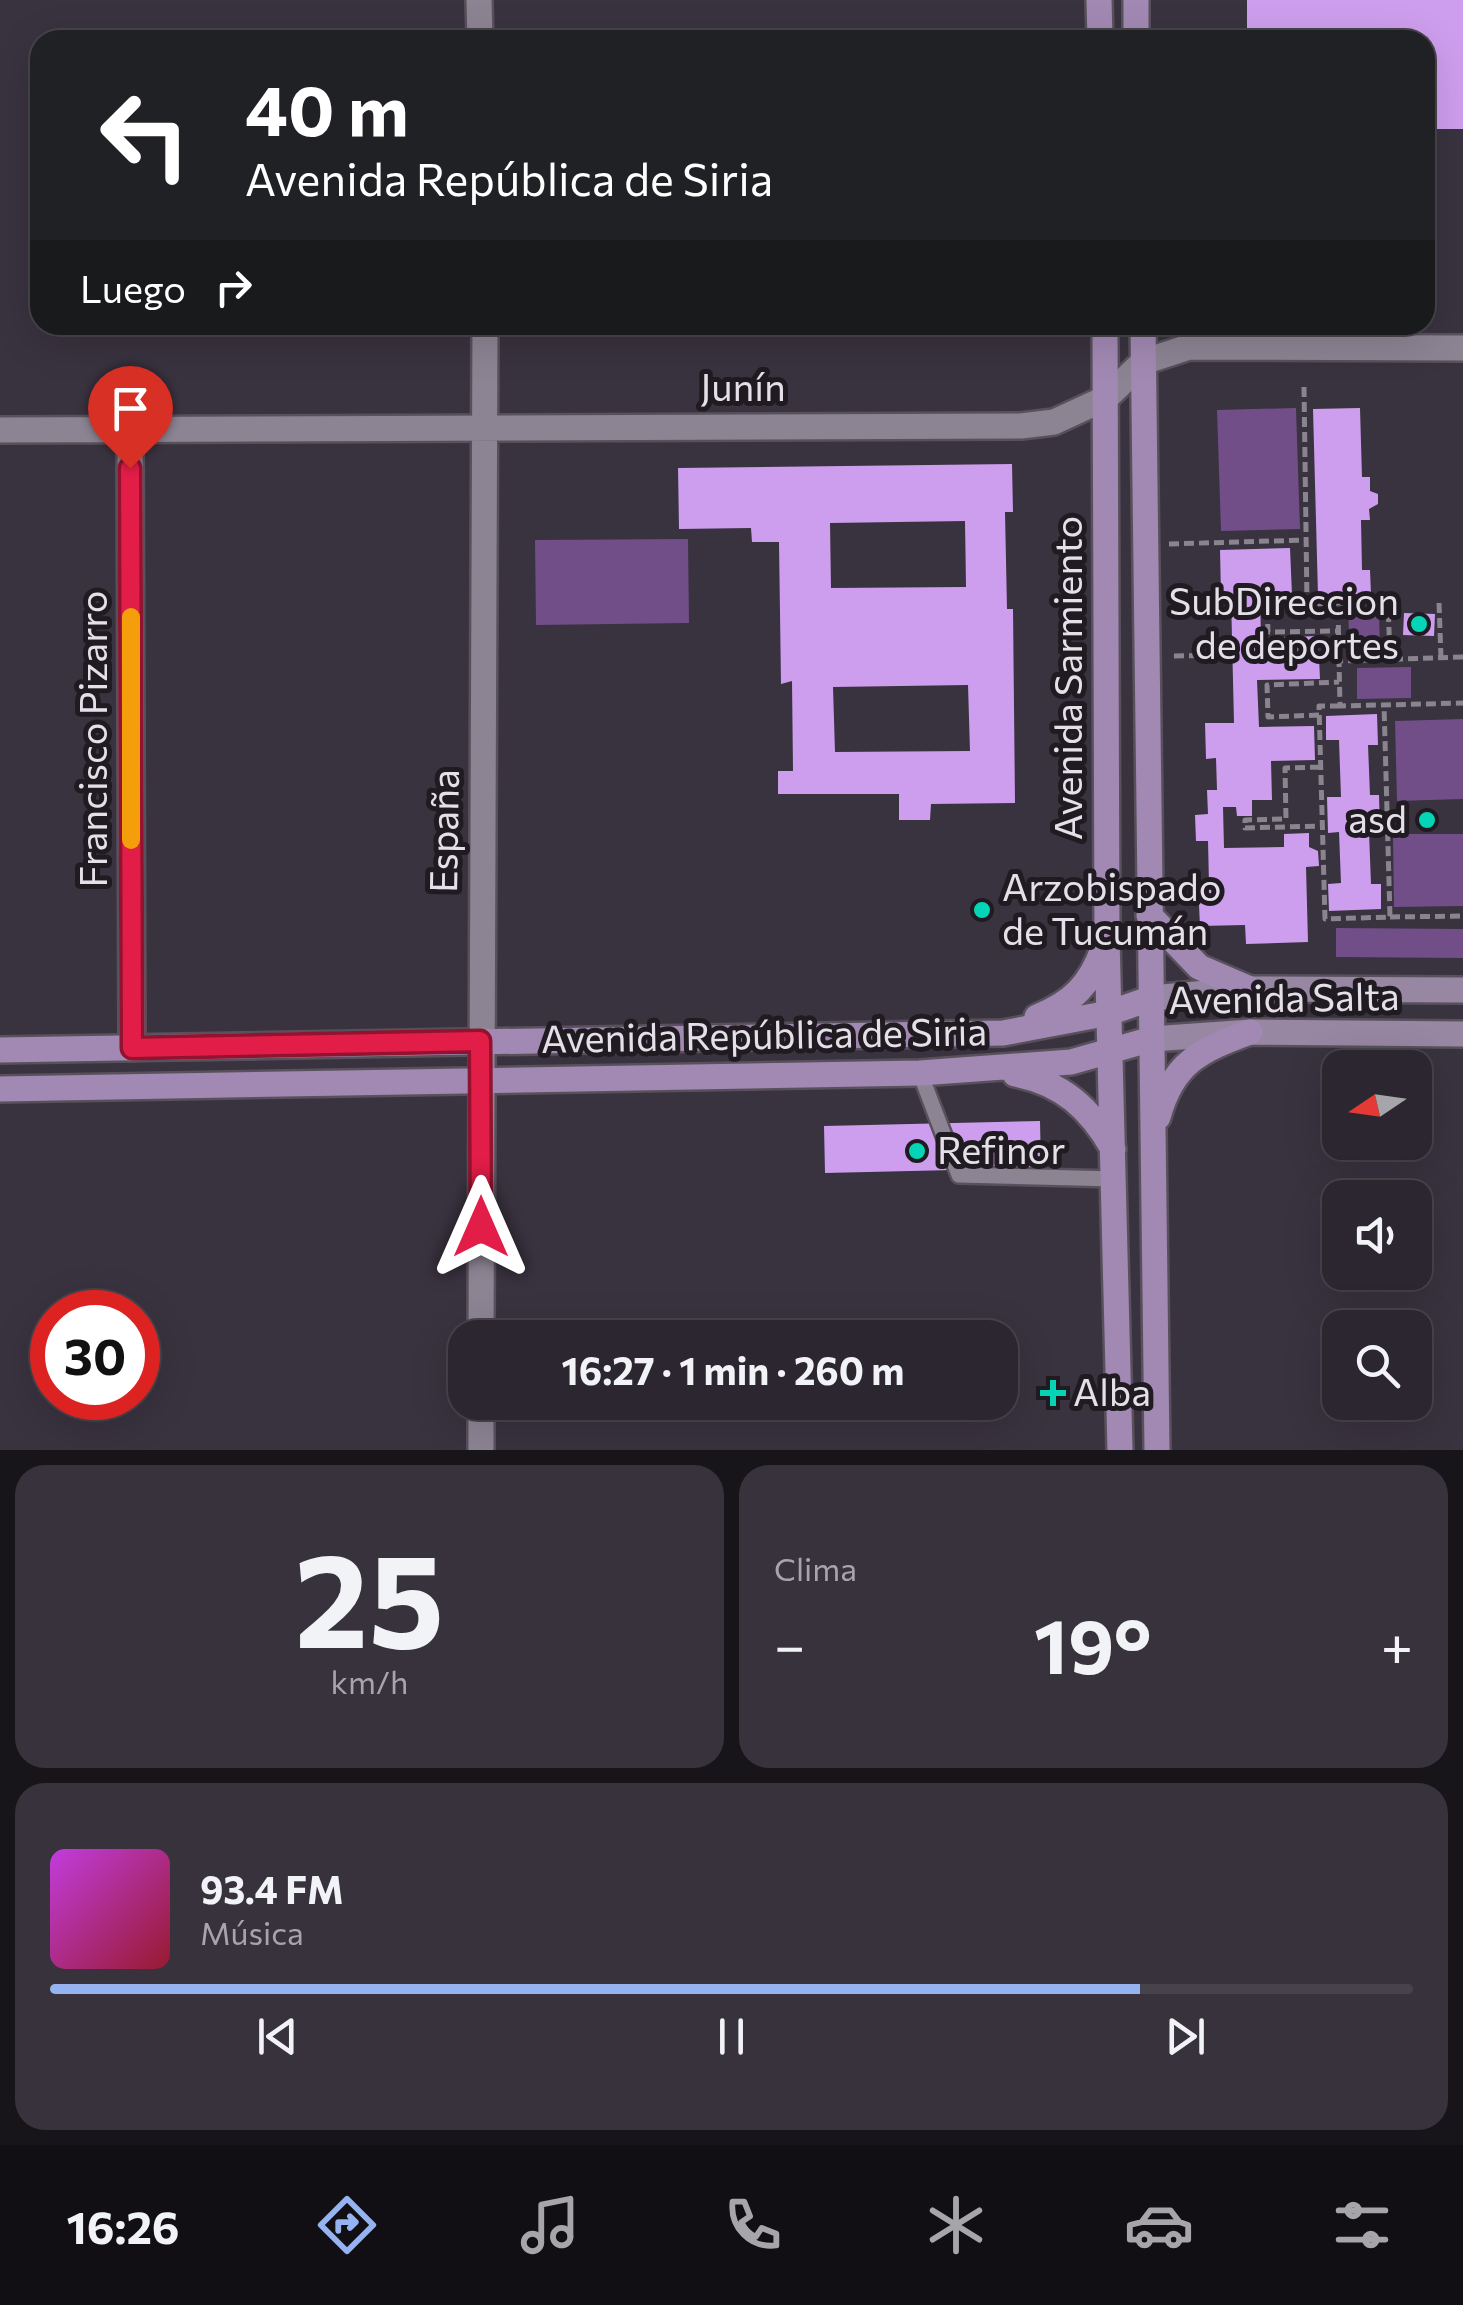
<!DOCTYPE html>
<html lang="es">
<head>
<meta charset="utf-8">
<style>
  body { margin:0; font-family:Commissioner,sans-serif; background:#37323b; color:#f1f3f6; height:100vh; display:flex; flex-direction:column; font-size:38px; white-space:nowrap }
  * { box-sizing:border-box; margin:0 }
  p { font-size:32px; color:#a6a5aa }
  .icon { flex:none; width:55px; height:55px; fill:none; stroke:currentColor; stroke-width:2; stroke-linecap:round; stroke-linejoin:round }
  .map { position:relative; height:1450px; overflow:hidden }
  .side { display:flex; flex-direction:column; gap:15px; padding:15px; background:#18151a; flex:1 }
  .side>* { flex:none }
  .guide { position:absolute; left:30px; top:30px; width:1405px; height:305px; border-radius:30px; box-shadow:0 10px 40px #0002,0 0 0 2px #47434b; background:#202124; color:#fff; overflow:hidden }
  .needle { width:65px; rotate:257deg }
  .fabs { position:absolute; left:1322px; top:1050px; display:grid; gap:20px }
  .fabs a { display:grid; place-items:center; width:110px; height:110px; border-radius:20px; background:#2b262f; box-shadow:0 10px 40px #0002,0 0 0 2px #47434b; font-size:50px }
  .speed { position:absolute; left:30px; top:1290px; display:flex; gap:20px; font-size:50px; font-weight:700; text-align:center }
  .speed>* { display:grid; place-content:center; width:130px; height:130px; border-radius:50%; background:#2b262f; box-shadow:0 10px 40px #0002,0 0 0 2px #47434b; line-height:1 }
  .speed .limit { border:15px solid #d22; background:#fff; color:#111 }
  .pin { position:absolute; display:grid; place-items:center; width:85px; height:85px; color:#fff; margin:-102px -42px; border-radius:50% 50% 50% 0; rotate:-45deg; box-shadow:0 0 10px #0007 }
  .pin .icon { rotate:45deg }
  .me { position:absolute; width:110px; margin:-55px; rotate:0deg; stroke-linejoin:round; filter:drop-shadow(0 0 8px #0008) }
  .turn { display:flex; align-items:center; gap:35px; height:210px; padding:0 50px; font-size:45px }
  .turn .icon { width:130px; height:130px; stroke-width:2.5 }
  .turn b { display:block; font-size:70px; line-height:85px }
  .then { display:flex; align-items:center; height:95px; padding:0 50px; background:#0003; gap:20px; font-size:38px }
  .big { font-size:75px; font-weight:700; line-height:1.1 }
  .side .tile { flex:1; display:flex; flex-direction:column; justify-content:center; gap:15px; min-width:0; padding:0 35px; border-radius:30px; background:#37323b }
  .side .dial { align-items:center; gap:0 }
  .dial b { font-size:130px; line-height:1 }
  .song { display:flex; align-items:center; gap:30px }
  .cover { width:120px; height:120px; border-radius:15px; background:linear-gradient(135deg,hsl(290 70% 55%),hsl(350 70% 35%)) }
  .played { height:10px; border-radius:5px; background:linear-gradient(90deg,#95b2f1 80%,#47434b 80%) }
  .keys { display:flex; justify-content:space-around; direction:ltr }
  .heat { display:flex; justify-content:space-between; align-items:center; font-size:55px; direction:ltr }
  .side .tiles { flex:1; display:grid; gap:15px; grid-template-columns:1fr 1fr }
  .tile:last-child { grid-column:span 2 }
  .trip { position:absolute; left:448px; top:1320px; width:570px; height:100px; border-radius:30px; background:#2b262f; box-shadow:0 10px 40px #0002,0 0 0 2px #47434b; font-weight:700; line-height:100px; text-align:center }
  .menu { display:flex; height:160px; justify-content:space-around; align-items:center; background:#110f13; color:#a6a5aa }
  .menu .icon { width:70px; height:70px }
  .menu .on { color:#95b2f1 }
  .menu b { font-size:45px; color:#f1f3f6 }
  .map>svg:first-child { display:block }
  .green { fill:#714e88 }
  .building { fill:#cd9eed; fill-rule:evenodd }
  .lines { fill:none; stroke-linecap:round; stroke-linejoin:round }
  .lane-casing { stroke:#58515c; stroke-width:20 }
  .street-casing { stroke:#58515c; stroke-width:30 }
  .secondary-casing { stroke:#58515c; stroke-width:30 }
  .primary-casing { stroke:#58515c; stroke-width:30 }
  .path { stroke:#8a848f; stroke-width:5; stroke-dasharray:10 5; stroke-linecap:butt }
  .lane { stroke:#8c8493; stroke-width:15 }
  .street { stroke:#8c8493; stroke-width:25 }
  .secondary { stroke:#9787a3; stroke-width:25 }
  .primary { stroke:#a289b3; stroke-width:25 }
  .route-casing { stroke:#92132f; stroke-width:25 }
  .route { stroke:#e11d48; stroke-width:18 }
  .slow { stroke:#f59e0b; stroke-width:18 }
  .poi-dot { fill:#04d5b6; stroke:#1f1b21; stroke-width:4 }
  .labels { text-anchor:middle; stroke-width:10; stroke-linejoin:round; paint-order:stroke }
  .street-label { font-size:38px; fill:#e4dfe8; stroke:#1f1b21 }
  .poi-label { font-size:38px; fill:#e4dfe8; stroke:#1f1b21; text-anchor:start }
</style>
</head>
<body>
<div class="map">
<svg width="1463" height="1450" viewBox="0 0 1463 1450">
  <rect width="100%" height="100%" fill="#39323f"/>
  <path class="green" d="M1296 408 1300 529 1221 531 1217 410Z
    M688 539 689 623 536 625 535 540Z
    M1379 610 1380 651 1350 652 1348 611Z
    M1411 667V698L1357 699V668Z
    M1463 719V799L1397 801 1395 721Z
    M1393 834H1463V906L1394 907Z
    M1336 928 1463 929V958L1336 957Z"/>
  <path class="building" d="M1247 0H1463V129H1425V40H1247Z
    M1360 408 1362 477H1370V491L1378 494V504L1369 509 1370 520H1361L1362 570H1370L1371 594 1318 595 1313 409Z
    M1012 464 1013 512H1005L1007 609H1013L1015 803 931 804 930 820H899V794H778V771H793L792 681 781 684 779 542H752L751 528 679 529 678 468ZM965 521 966 587 831 588 830 523ZM968 685 970 751 835 752 833 687Z
    M1290 548 1292 595 1260 596 1261 638 1318 636 1320 679 1257 680 1259 727 1314 726 1315 760 1271 761 1272 800H1252V816H1237L1236 807H1223L1224 848 1284 847V834L1309 833V847L1318 851 1319 866 1306 867 1308 942 1246 944 1245 925 1200 926 1198 884H1209L1208 841H1196L1195 815 1208 814 1207 790H1217L1216 758 1206 759 1205 723H1234L1231 596H1221L1220 550Z
    M1404 613 1435 614 1434 636 1403 635Z
    M1377 714 1378 745H1368L1370 795H1379L1380 832H1369L1371 884H1381V909L1329 911 1328 884 1341 883 1339 832 1328 833 1327 797H1341L1339 740H1326V716Z
    M1040 1121 1041 1168 825 1173 824 1126Z"/>
  <g class="lines">
    <g class="lane-casing">
      <path id="lane" d="M1362 349V325
        M920 1073 959 1175 1116 1179"/>
    </g>
    <g class="street-casing">
      <path id="street" d="M479 0 480 40
        M130 429 132 1048
        M0 430 1021 426 1054 422 1106 398 1143 362 1189 347 1463 348
        M481 1338 485 325
        M481 1450V1402"/>
    </g>
    <g class="secondary-casing">
      <path id="secondary" d="M1152 998 1250 989 1463 990
        M1152 1039 1250 1032 1463 1034"/>
    </g>
    <g class="primary-casing">
      <path id="primary" d="M1099 0 1100 40
        M1136 0V40
        M1105 325 1107 939 1120 1450
        M1143 325 1157 1450
        M1149 915 1199 967 1250 989
        M1037 1017C1073 1002 1090 985 1103 949
        M0 1050 1003 1033 1109 1013 1152 998
        M1015 1074C1062 1083 1090 1108 1113 1149
        M0 1089 920 1073 1071 1062 1152 1039
        M1158 1117C1173 1062 1201 1050 1250 1032"/>
    </g>
    <path class="path" d="M1160 35 1247 33
      M1304 387 1307 604 1338 603 1339 661
      M1169 544 1306 540
      M1338 603 1388 602 1390 658
      M1439 603 1441 658
      M1307 604H1267L1268 632 1338 631
      M1174 656 1228 655
      M1463 657 1339 661 1340 706 1463 703
      M1340 706H1319L1325 919 1390 917 1384 705
      M1319 715 1268 717 1267 685 1339 682
      M1320 767 1285 768 1286 819 1245 820V828L1322 826
      M1390 917 1463 916"/>
    <use href="#lane" class="lane"/>
    <use href="#street" class="street"/>
    <use href="#secondary" class="secondary"/>
    <use href="#primary" class="primary"/>
  </g>
  <g class="lines">
    <g class="route-casing">
      <path id="route" d="M130 468 132 1048 480 1041 481 1227"/>
    </g>
    <use href="#route" class="route"/>
    <path class="slow" d="M131 617V840"/>
  </g>
  <g class="poi-dot">
    <circle cx="1419" cy="624" r="10"/>
    <circle cx="1427" cy="820" r="10"/>
    <circle cx="982" cy="910" r="10"/>
    <circle cx="917" cy="1151" r="10"/>
    <path d="M1048 1378h10v10h10v10h-10v10h-10v-10h-10v-10h10z"/>
  </g>
  <g class="labels">
    <g class="street-label">
      <text x="743" y="401">Junín</text>
      <text transform="translate(1069 678) rotate(-90)" y="13">Avenida Sarmiento</text>
      <text transform="translate(94 739) rotate(-90)" y="13">Francisco Pizarro</text>
      <text transform="translate(445 831) rotate(-89)" y="13">España</text>
      <text transform="translate(1284 999) rotate(-1)" y="13">Avenida Salta</text>
      <text transform="translate(764 1036) rotate(-1)" y="13">Avenida República de Siria</text>
    </g>
    <g class="poi-label">
      <text x="1399" y="615" text-anchor="end">SubDireccion<tspan x="1399" dy="44">de deportes</tspan></text>
      <text x="1407" y="833" text-anchor="end">asd</text>
      <text x="1002" y="901">Arzobispado<tspan x="1002" dy="44">de Tucumán</tspan></text>
      <text x="937" y="1164">Refinor</text>
      <text x="1073" y="1406">Alba</text>
    </g>
  </g>
</svg>
<div class="fabs">
<a><svg class="needle" viewBox="-14 -14 28 28"><path d="M0-13l5 13h-10z" fill="#e53935"/><path d="M0 13l5-13h-10z" fill="#a6a5aa"/></svg></a>
<a><svg class="icon" aria-label="sound" viewBox="0 0 24 24"><path d="M4 9h4l5-4v14l-5-4H4zM17 9q2 3 0 6"/></svg></a>
<a><svg class="icon" aria-label="search" viewBox="0 0 24 24"><circle cx="10" cy="10" r="6"/><path d="M15 15l6 6"/></svg></a>
</div>
<div class="speed"><div class="limit">30</div></div>
<div class="pin" style="left:130px;top:468px;background:#d93025"><svg class="icon" aria-label="arrive" viewBox="0 0 24 24"><path d="M6 21V4h12l-3 4 3 4H6"/></svg></div>
<svg class="me" style="left:481px;top:1227px" viewBox="-20 -20 40 40"><path d="M0-17L14 15 0 8-14 15z" fill="#e11d48" stroke="#fff" stroke-width="4"/></svg>
<div class="trip">16:27 · 1 min · 260 m</div>
<div class="guide">
<div class="turn"><svg class="icon" aria-label="left" viewBox="0 0 24 24"><path d="M17 20v-9H6M10 6l-5 5 5 5"/></svg><div><b>40 m</b>Avenida República de Siria</div></div>
<div class="then">Luego<svg class="icon" aria-label="right" viewBox="0 0 24 24"><path d="M7 20v-9h11M14 6l5 5-5 5"/></svg></div>
</div>
</div>
<section class="side">
<div class="tiles">
<div class="tile dial"><b>25</b><p>km/h</p></div>
<div class="tile"><p>Clima</p>
<div class="heat"><a>−</a><b class="big">19°</b><a>+</a></div>
</div>
<div class="tile">
<div class="song"><i class="cover"></i><div><b>93.4 FM</b><p>Música</p></div></div>
<div class="played"></div>
<div class="keys"><svg class="icon" aria-label="previous" viewBox="0 0 24 24"><path d="M18 5L8 12l10 7zM5 5v14"/></svg><svg class="icon" aria-label="pause" viewBox="0 0 24 24"><path d="M8 5v14M16 5v14"/></svg><svg class="icon" aria-label="next" viewBox="0 0 24 24"><path d="M6 5l10 7-10 7zM19 5v14"/></svg></div>
</div>
</div>
</section>
<nav class="menu">
<b>16:26</b>
<svg class="icon on" aria-label="directions" viewBox="0 0 24 24"><path d="M12 3l9 9-9 9-9-9zM9 14v-3h6M13 9l2 2-2 2"/></svg>
<svg class="icon" aria-label="music" viewBox="0 0 24 24"><path d="M9 18V5l10-2v13"/><circle cx="6" cy="18" r="3"/><circle cx="16" cy="16" r="3"/></svg>
<svg class="icon" aria-label="phone" viewBox="0 0 24 24"><path d="M5 4h4l2 5-3 2q2 4 5 5l2-3 5 2v4C11 20 4 13 5 4z"/></svg>
<svg class="icon" aria-label="climate" viewBox="0 0 24 24"><path d="M12 3v18M4 7l16 10M4 17L20 7"/></svg>
<svg class="icon" aria-label="car" viewBox="0 0 24 24"><path d="M5 17H2v-5l4-1 3-4h7l3 4 3 1v5h-3M9 17h6M6 11h13"/><circle cx="7" cy="17" r="2"/><circle cx="17" cy="17" r="2"/></svg>
<svg class="icon" aria-label="filters" viewBox="0 0 24 24"><path d="M4 7h16M4 17h16"/><circle cx="9" cy="7" r="2"/><circle cx="15" cy="17" r="2"/></svg>
</nav>
</body>
</html>
